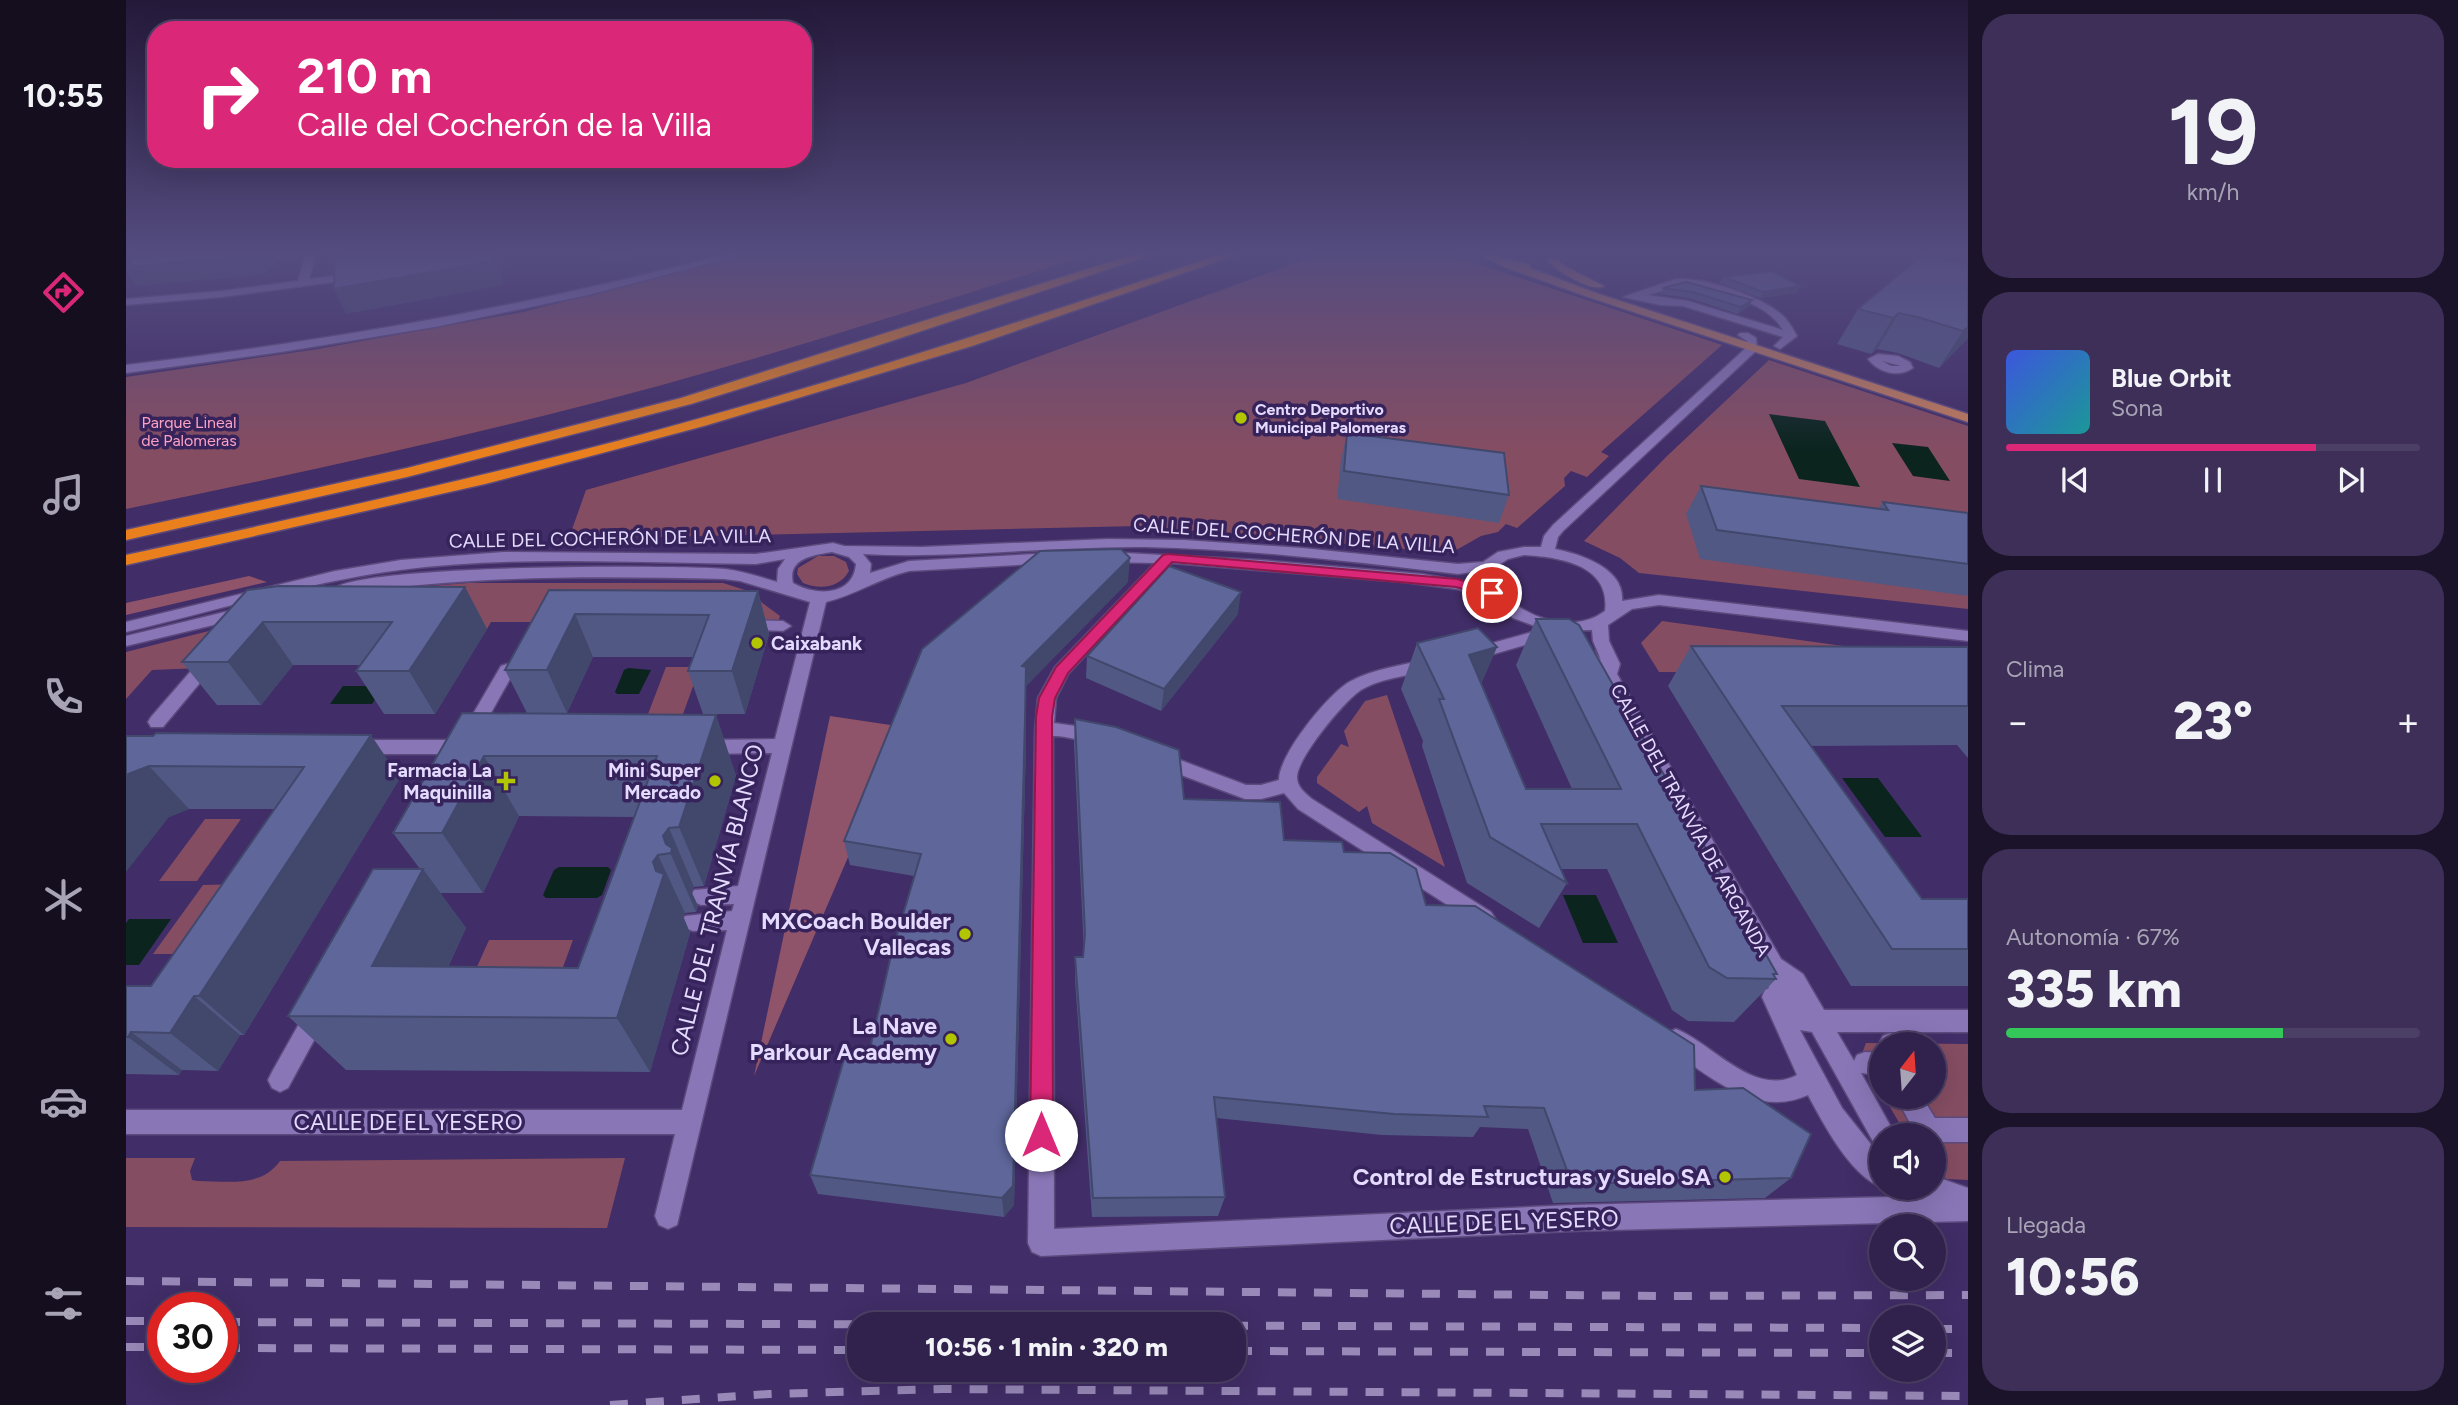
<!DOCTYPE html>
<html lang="es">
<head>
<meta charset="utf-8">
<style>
  body { margin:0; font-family:Figtree,sans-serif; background:#3d2f57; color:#f1f3f6; height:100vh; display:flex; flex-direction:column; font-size:26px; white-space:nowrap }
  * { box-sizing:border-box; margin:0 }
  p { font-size:23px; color:#a8a4b6 }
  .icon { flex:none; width:38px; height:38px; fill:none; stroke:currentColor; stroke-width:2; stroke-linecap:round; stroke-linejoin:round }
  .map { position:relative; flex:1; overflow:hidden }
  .side { display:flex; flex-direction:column; gap:14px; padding:14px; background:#1b132a; width:490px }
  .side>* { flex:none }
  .top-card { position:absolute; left:21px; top:21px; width:665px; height:147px; border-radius:28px; box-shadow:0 7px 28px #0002,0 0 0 2px #4c3f65; background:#db2777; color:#fff; overflow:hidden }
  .needle { width:46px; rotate:17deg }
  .tools { position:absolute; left:1743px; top:1032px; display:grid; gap:14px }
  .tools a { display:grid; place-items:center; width:77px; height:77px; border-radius:50%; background:#31224d; box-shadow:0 7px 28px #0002,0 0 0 2px #4c3f65; font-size:35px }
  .speed { position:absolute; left:21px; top:1292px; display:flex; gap:14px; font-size:35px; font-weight:700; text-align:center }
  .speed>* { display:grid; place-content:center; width:91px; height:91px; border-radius:50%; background:#31224d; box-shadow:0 7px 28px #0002,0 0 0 2px #4c3f65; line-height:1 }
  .speed .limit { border:10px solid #d22; background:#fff; color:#111 }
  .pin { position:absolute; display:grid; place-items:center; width:60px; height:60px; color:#fff; margin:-30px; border:4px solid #fff; border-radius:50%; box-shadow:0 2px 7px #0007 }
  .me { position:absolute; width:77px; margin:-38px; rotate:0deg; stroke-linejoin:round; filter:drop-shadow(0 0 5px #0008) }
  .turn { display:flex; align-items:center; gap:24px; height:147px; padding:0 35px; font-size:32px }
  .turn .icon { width:91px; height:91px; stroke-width:2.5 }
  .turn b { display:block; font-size:49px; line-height:60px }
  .big { font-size:52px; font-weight:800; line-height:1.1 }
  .side .widget { flex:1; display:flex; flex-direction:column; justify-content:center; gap:10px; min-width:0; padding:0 24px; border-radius:28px; background:#3d2f57 }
  .side .dial { align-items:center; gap:0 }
  .dial b { font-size:91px; line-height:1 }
  .song { display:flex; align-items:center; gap:21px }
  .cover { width:84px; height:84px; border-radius:10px; background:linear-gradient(135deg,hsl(230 70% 55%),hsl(180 70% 35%)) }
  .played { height:7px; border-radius:4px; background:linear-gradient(90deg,#db2777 75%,#4c3f65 75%) }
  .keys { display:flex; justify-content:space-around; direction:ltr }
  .heat { display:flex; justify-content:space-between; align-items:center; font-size:38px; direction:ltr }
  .charge { height:10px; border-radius:5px; background:linear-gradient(90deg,#34c759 67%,#4c3f65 0) }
  .trip { position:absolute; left:721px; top:1312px; width:399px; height:70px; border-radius:28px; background:#31224d; box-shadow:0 7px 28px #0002,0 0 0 2px #4c3f65; font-weight:800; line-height:70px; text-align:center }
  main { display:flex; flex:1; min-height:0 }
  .tab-bar { display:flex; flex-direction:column; width:126px; justify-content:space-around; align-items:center; background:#140e1f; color:#a8a4b6 }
  .tab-bar .icon { width:49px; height:49px }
  .tab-bar .on { color:#db2777 }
  .tab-bar b { font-size:32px; color:#f1f3f6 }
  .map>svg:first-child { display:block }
  .green { fill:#854d62 }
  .forest { fill:#8f5469 }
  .water { fill:#0b241e }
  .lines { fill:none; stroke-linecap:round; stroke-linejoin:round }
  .minor-casing { stroke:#5d4a7d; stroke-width:3 }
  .major-casing { stroke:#5d4a7d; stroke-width:3 }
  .highway-casing { stroke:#5d4a7d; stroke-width:3 }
  .minor { fill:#8976b7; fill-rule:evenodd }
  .major { fill:#c37c5b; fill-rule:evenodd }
  .highway { fill:#e9801d; fill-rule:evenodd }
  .rail { stroke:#9889b8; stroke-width:8; stroke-dasharray:18 18; stroke-linecap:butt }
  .wall { fill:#515884; fill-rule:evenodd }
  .shaded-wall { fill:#42476c }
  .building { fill:#5e669a; stroke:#42476c; stroke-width:2 }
  .route { fill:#db2777; stroke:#8e194d; stroke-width:2 }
  .poi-dot { fill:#b1c500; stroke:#37235c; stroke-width:2.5 }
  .labels { text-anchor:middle; stroke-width:7; stroke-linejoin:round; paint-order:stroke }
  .far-poi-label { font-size:16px; font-weight:bold; fill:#e4dbff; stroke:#37235c; text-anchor:start }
  .far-park-label { font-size:16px; fill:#fba2c2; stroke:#37235c }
  .street-label { font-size:19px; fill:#e4dbff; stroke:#37235c }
  .poi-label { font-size:19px; font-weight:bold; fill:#e4dbff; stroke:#37235c; text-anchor:end }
  .near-street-label { font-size:23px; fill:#e4dbff; stroke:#37235c }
  .near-poi-label { font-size:23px; font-weight:bold; fill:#e4dbff; stroke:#37235c; text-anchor:end }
</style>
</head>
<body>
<main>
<nav class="tab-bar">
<b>10:55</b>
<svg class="icon on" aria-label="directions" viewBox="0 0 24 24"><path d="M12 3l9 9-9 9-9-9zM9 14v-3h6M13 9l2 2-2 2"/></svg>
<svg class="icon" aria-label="music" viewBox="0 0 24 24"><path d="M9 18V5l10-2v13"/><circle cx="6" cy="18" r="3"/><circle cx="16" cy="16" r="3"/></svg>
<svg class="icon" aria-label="phone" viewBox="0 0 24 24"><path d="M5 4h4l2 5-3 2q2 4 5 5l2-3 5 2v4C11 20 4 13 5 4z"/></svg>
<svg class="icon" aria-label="climate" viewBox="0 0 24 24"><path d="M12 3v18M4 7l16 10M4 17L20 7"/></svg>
<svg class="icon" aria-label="car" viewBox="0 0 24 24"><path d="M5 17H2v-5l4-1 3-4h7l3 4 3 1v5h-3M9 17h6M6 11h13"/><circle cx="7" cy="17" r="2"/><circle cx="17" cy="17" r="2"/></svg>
<svg class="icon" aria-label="filters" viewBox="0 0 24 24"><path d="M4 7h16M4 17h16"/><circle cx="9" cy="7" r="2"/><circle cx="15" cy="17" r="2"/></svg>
</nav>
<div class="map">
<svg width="1842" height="1405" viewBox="0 0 1842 1405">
  <rect width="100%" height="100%" fill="#412d67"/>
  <path class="green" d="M626 254H966C823 299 680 345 536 385 359 433 180 472 0 509V377L192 349 397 312Z
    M1194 254H1322L1596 345 1475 452 1483 456 1461 477 1445 471 1438 478 1439 486 1391 528 1380 524 1372 532 1355 536 1325 553 1013 526 533 537 444 535 460 490 840 383Z
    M1643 360 1842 426V609L1513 573 1494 558 1458 541 1540 457Z
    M692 556H708L720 562 723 571C714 588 693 590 677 583L671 574 672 568Z
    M342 583H597L619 590 654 616 652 622H365L361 629 100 667 26 670 0 699V652L193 603 267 589Z
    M1536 621 1790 656 1814 673 1533 672 1515 643Z
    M540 667H574L557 714H522Z
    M1261 695 1319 867 1246 823 1241 806 1233 812 1191 783V777L1215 744 1223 747 1218 731 1239 701Z
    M79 819H115L71 881H33Z
    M116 884 69 954H27L77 885Z
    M363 940H447L433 978H346Z
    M1740 1043 1842 1044V1180L1821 1179 1808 1172V1136H1781L1758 1097H1808V1045H1755V1092L1735 1056Z
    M0 1158H69L64 1171 66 1180 72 1181C101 1181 135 1188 154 1161L499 1158 481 1228 0 1227Z"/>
  <path class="forest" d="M123 576 141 582 0 615V603Z
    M704 716 778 727 628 1076Z"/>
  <path class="water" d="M1643 414 1699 421 1734 487 1673 479Z
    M1766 443 1802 447 1824 481 1787 476Z
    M502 668 525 670 513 694H491L489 692 498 670Z
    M217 686H258L246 704H204Z
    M1716 778H1752L1796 837H1759Z
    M433 867H482L485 870 476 895 471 898H420L417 895 428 870Z
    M1437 895H1470L1492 943H1457Z
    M3 919H45L13 965H0V923Z"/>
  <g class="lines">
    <g class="minor-casing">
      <path id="minor" d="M136 254H174L129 261 124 258Z
        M180 254H190L183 279 230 273 235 276 230 279 96 297 0 305V299L96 291 172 281Z
        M601 254H619L462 295 309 327 155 352 0 373V365C203 341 403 306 601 254Z
        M1550 279C1577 277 1634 296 1655 314 1662 320 1666 327 1671 336L1654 349 1648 346 1657 337 1557 306 1534 305 1497 297ZM1557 285C1588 292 1639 299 1657 330L1562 301 1522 295Z
        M1614 333H1622L1630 338 1631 350 1437 531 1432 537 1429 549C1454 554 1499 568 1496 601L1533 595 1842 631V641L1533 605 1506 609 1482 625 1483 641 1494 664 1491 674 1655 959 1677 974 1698 1010H1842V1032H1711L1728 1061 1731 1055 1739 1052 1755 1053V1075L1735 1073 1770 1136H1755V1147L1749 1145 1686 1032 1674 1030 1716 1108 1755 1157V1187C1724 1175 1697 1123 1682 1095 1629 1119 1584 1076 1542 1048L1538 1040 1542 1032 1550 1029C1586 1043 1628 1098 1671 1075L1636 997 1639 990 1643 988 1636 968 1480 683 1455 656 1463 650 1469 652 1475 660 1467 641 1466 630 1428 631 1427 637 1347 660 1339 654 1341 650 1417 629 1387 618 1361 597 1331 589 1278 582 1045 563 942 674 930 698 928 723 971 729 977 731 980 736 977 741C962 745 943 735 927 736L928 1229 1446 1205 1766 1197 1762 1188H1808V1176L1842 1188V1221L1446 1231 915 1256 906 1252 902 1243 909 730 912 698 929 667 1029 563 980 562 972 557 980 552 1133 560 1296 574 1352 584 1353 571 1332 574C1228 562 1124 549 1019 547 925 546 831 559 737 554L745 564 744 573 783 561 927 553 935 558 927 563 783 571C754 578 729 595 700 602L551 1225 542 1229 533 1225 529 1216 549 1134H0V1110H556L601 930 567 931 559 928 556 922 559 916 606 911 608 904 575 905 568 902 565 896 568 890 612 886 646 753 578 754 572 752 569 747 572 742 578 740 649 739 684 602 614 581 598 579C469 576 342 575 214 595L206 590C230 564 549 565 599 569 617 571 634 577 651 582L652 569 659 559 630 564C512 563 392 555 274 570 182 582 91 610 0 632V622L209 571 275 560 378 552 630 554 707 543 718 546 796 547 982 539 1058 540 1176 548 1332 564 1357 562 1372 552 1398 547H1415L1418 536 1427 525 1621 347V341L1612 335ZM706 552 723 557 730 564C727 597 689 596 667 583 661 558 688 555 706 552ZM1398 555C1434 557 1485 565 1479 611 1444 637 1391 615 1368 584V568L1382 559Z
        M1752 354 1772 356 1784 362 1787 368C1772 378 1753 373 1742 359ZM1756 361 1775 366H1765Z
        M119 607 125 608 127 612 125 616 0 646V636Z
        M618 620 657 621 665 626 657 631 612 629 610 625Z
        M1303 659 1309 661 1311 665 1309 669C1285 676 1257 677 1235 690 1219 700 1171 758 1171 777 1171 787 1179 793 1186 799L1365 912 1369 918 1365 924 1358 927 1351 924 1172 809 1158 793 1135 799H1119L1026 764 1024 759 1026 754 1033 752 1120 785H1135L1153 780C1152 756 1203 692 1225 681 1248 669 1277 665 1303 659Z
        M77 662 85 668 83 672 37 727H25L22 722 25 717 71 664Z
        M381 664 389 670 352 736H340L337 731 340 726 375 666Z
        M228 740H340L346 742 349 747 346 752 340 754H228L222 752 219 747 222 742Z
        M191 1002 199 1006 202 1013 199 1020 162 1088 154 1092 146 1088 142 1080 146 1072 183 1006Z
        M1765 1033 1773 1036 1778 1045H1755V1048L1753 1044 1757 1036Z
        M1770 1097H1796L1809 1118H1842V1142H1808V1136H1791Z"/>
    </g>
    <g class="major-casing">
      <path id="major" d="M1354 254C1371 254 1387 261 1404 264V268L1470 293 1842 414V422L1462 297 1376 266Z
        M1423 259H1431L1438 266 1478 286C1467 293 1431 271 1422 261Z"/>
    </g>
    <g class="highway-casing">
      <path id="highway" d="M1009 254H1028L738 350 565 404 281 477 0 540V530L281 468 555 398Z
        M1095 254H1113L846 346 578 426 359 484 0 565V555C166 519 331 483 495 440 697 386 897 322 1095 254Z"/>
    </g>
    <use href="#minor" class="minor"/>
    <use href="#major" class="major"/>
    <use href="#highway" class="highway"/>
    <path class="rail" d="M0 1281 1533 1296 1842 1295
      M0 1321H37
      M96 1322 1755 1328
      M1808 1329H1842
      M0 1347H37
      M96 1348 733 1350
      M1108 1351 1755 1353
      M1808 1353H1842
      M484 1405 643 1394 816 1389 1842 1396"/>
  </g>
  <path class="wall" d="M473 254H513L485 262Z
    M1798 254 1842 338 1813 368 1772 353 1751 349 1745 354 1711 344 1732 309Z
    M1597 277 1671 293 1634 298 1594 283Z
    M1560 282 1623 306 1612 314 1563 298 1534 294 1537 288Z
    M1221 433 1383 495 1373 523 1211 499 1215 460Z
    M1575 486 1752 509 1757 502 1842 513V596L1574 559 1560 514Z
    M1002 582 900 686V743L888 1205 878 1217 692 1194 684 1175 741 1062 788 876 724 865 718 841Z
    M153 586 339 587 361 629 309 714H258L230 671 235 665H167L135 705H91L56 662Z
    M423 590 632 591 643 634 619 714H577L562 671 567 657H467L441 713H401L379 670Z
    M1112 614 1035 711 960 678 961 656Z
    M1410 619 1651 974 1648 976 1650 979 1608 1022 1562 1021 1546 1010 1481 869H1435L1441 883 1413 928 1341 883 1296 746 1297 741 1275 689 1291 643 1371 647 1355 684 1400 789H1446L1390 665Z
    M1565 646 1842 647V758L1831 745 1685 746 1796 899H1842V986H1725L1542 686Z
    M336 713 590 715 610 776 578 886 568 887 565 891 572 906 570 912 559 913 557 916 564 933 524 1072 220 1070 162 1016 294 869 267 833ZM393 816 508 817 452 968 322 967 340 928 314 893H357Z
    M949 719 1058 799 1158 840 1218 852 1300 905 1569 1090 1665 1178 1639 1198 1427 1203 1402 1129 1354 1127 1347 1137 1256 1135 1090 1118 1099 1197 1092 1216 966 1217 949 980V957H957L958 952 948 744Z
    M0 736 274 778 118 1035H114L92 1071 56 1070 53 1075 0 1074V986H25L149 809H63L43 817Z"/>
  <path class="shaded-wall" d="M132 254H147L151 260 140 274 10 286 0 270V267Z
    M214 254H326L222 270Z
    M367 254H370L371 257 377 285 220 314 208 289Z
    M483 254H513L485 262Z
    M1674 286 1671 293 1634 298 1637 292Z
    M1626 300 1623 306 1612 314 1615 307Z
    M1773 313 1751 349 1745 354 1767 318Z
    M1842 327V338L1813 368 1837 331Z
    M1004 558 1002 582 900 686V743L888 1205 878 1217 876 1198 896 666Z
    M339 587 361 629 309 714 283 671Z
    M632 591 643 634 619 714 606 671Z
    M1115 592 1112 614 1035 711 1038 689Z
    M449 614 467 657 441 713 421 670Z
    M137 622 167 665 135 705 102 662Z
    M1371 647 1351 693 1343 655Z
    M590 715 610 776 578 886 553 827Z
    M245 735 274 778 118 1035 73 996Z
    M358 756 393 816 357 893 316 833Z
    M23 766 63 809 43 817 0 872V777L2 774Z
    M543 828 568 887 565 891 572 906 570 912 537 836Z
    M532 855 559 913 557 916 564 933 524 1072 491 1018 527 862Z
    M297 869 340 928 298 1017 246 966Z
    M68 996 114 1035 92 1071 44 1033Z
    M5 1032 56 1070 53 1075 2 1037Z"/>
  <path class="building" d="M132 254 130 256 0 267 11 255Z
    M232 254H367L368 261 208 289 209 258Z
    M1798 254 1842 265V327L1837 331 1795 318 1773 313 1767 318 1732 309Z
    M1646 271 1674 286 1637 292 1597 277Z
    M1560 282 1626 300 1615 307 1566 292 1537 288Z
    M1221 433 1378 453 1383 495 1218 471Z
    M1575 486 1762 510 1757 502 1842 513V564L1591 530Z
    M995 549 1004 558 896 666 900 667 899 719 887 1186 876 1198 684 1175 718 1059 741 1062 765 955 795 854 718 841 796 649 914 551Z
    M1043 566 1115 592 1038 689 961 656Z
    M153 586 339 587 283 671H230L266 622H137L102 662H56L121 590Z
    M423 590 632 591 606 671H562L583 615 449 614 421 670H379Z
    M1410 619H1443L1453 625 1651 974H1647L1650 979 1601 978 1583 967 1511 824H1415L1441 883 1364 837 1313 699H1318L1291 643 1352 628 1371 647 1343 655 1400 789H1495Z
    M1565 646 1842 647V706H1656L1796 899H1842V949H1766Z
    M336 713 590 715 553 827 543 828 537 836 540 844 546 848 545 853 532 855 527 862 530 871 538 874 491 1018 162 1016 247 869H297L246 966 452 968 531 756H358L316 833H267Z
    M949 719 990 727 1053 750 1058 799 1154 802 1158 840 1216 842 1218 852 1264 853 1290 869 1300 905 1349 906 1568 1045 1569 1090 1617 1088 1685 1134 1665 1178 1446 1184 1418 1108 1358 1106 1362 1117 1268 1114 1088 1097 1099 1197 967 1198 949 957H957L959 934Z
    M30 733 245 735 73 996H68L44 1033 5 1032 2 1037H0V986H25L178 767 23 766 2 774 0 777V736H27Z"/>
  <linearGradient id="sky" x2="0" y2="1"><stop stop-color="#241939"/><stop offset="0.56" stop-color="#544c7f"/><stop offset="1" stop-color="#544c7f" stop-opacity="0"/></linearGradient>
  <rect width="1842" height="451" fill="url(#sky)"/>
  <path class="route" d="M1042 554 1331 579 1371 590 1373 593 1366 598 1330 587 1046 562 942 673 929 698 926 717 927 1135 923 1143 915 1146 907 1143 904 1135 910 717 913 698 930 667 1037 555Z"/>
  <g class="poi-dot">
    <circle cx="1115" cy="418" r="7"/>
    <circle cx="631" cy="643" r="7"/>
    <path d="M376.5 770.5h7v7h7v7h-7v7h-7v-7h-7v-7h7z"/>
    <circle cx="589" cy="781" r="7"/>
    <circle cx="839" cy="934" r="7"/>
    <circle cx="825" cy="1039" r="7"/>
    <circle cx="1599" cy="1177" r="7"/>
  </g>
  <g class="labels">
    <g class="far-poi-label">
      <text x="1129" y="415">Centro Deportivo<tspan x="1129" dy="18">Municipal Palomeras</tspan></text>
    </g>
    <g class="far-park-label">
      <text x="63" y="428">Parque Lineal<tspan x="63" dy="18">de Palomeras</tspan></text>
    </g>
    <g class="street-label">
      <text transform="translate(1168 535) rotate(4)" y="7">CALLE DEL COCHERÓN DE LA VILLA</text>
      <text transform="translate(484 538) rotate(-1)" y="7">CALLE DEL COCHERÓN DE LA VILLA</text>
      <text transform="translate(1565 820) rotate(61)" y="7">CALLE DEL TRANVÍA DE ARGANDA</text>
    </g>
    <g class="poi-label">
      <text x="645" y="650" text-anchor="start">Caixabank</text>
      <text x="366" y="777">Farmacia La<tspan x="366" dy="22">Maquinilla</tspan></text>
      <text x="575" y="777">Mini Super<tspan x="575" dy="22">Mercado</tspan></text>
    </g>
    <g class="near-street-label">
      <text transform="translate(591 900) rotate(-76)" y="8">CALLE DEL TRANVÍA BLANCO</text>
      <text x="282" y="1130">CALLE DE EL YESERO</text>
      <text transform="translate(1378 1222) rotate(-2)" y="8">CALLE DE EL YESERO</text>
    </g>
    <g class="near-poi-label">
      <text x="825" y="929">MXCoach Boulder<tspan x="825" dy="26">Vallecas</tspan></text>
      <text x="811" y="1034">La Nave<tspan x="811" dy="26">Parkour Academy</tspan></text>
      <text x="1585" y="1185">Control de Estructuras y Suelo SA</text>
    </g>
  </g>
</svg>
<div class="tools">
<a><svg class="needle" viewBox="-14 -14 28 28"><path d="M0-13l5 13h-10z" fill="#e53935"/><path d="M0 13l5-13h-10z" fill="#a8a4b6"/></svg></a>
<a><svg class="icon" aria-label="sound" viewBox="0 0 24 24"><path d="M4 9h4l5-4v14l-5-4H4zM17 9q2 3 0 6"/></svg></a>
<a><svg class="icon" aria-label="search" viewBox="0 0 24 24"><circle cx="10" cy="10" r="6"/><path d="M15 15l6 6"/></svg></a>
<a><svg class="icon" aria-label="layers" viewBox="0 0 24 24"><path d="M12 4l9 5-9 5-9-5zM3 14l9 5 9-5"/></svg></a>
</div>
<div class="speed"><div class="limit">30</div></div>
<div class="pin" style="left:1366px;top:593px;background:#d93025"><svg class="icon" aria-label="arrive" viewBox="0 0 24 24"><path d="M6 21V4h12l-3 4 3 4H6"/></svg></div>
<svg class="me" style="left:915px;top:1135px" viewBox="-20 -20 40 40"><circle r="19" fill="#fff"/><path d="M0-13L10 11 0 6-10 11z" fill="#db2777"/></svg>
<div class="trip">10:56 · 1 min · 320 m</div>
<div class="top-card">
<div class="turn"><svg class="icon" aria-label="right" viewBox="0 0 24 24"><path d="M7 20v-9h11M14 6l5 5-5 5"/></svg><div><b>210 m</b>Calle del Cocherón de la Villa</div></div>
</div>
</div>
<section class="side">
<div class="widget dial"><b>19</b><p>km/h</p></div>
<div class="widget">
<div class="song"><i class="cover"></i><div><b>Blue Orbit</b><p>Sona</p></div></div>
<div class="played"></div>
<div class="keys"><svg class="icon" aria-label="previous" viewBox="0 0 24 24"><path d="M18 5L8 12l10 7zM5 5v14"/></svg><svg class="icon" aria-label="pause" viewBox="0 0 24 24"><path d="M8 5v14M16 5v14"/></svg><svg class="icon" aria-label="next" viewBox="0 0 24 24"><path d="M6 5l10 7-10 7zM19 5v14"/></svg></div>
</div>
<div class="widget"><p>Clima</p>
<div class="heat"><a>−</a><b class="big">23°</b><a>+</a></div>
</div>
<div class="widget"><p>Autonomía · 67%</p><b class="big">335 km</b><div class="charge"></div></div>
<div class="widget"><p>Llegada</p><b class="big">10:56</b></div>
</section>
</main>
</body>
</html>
